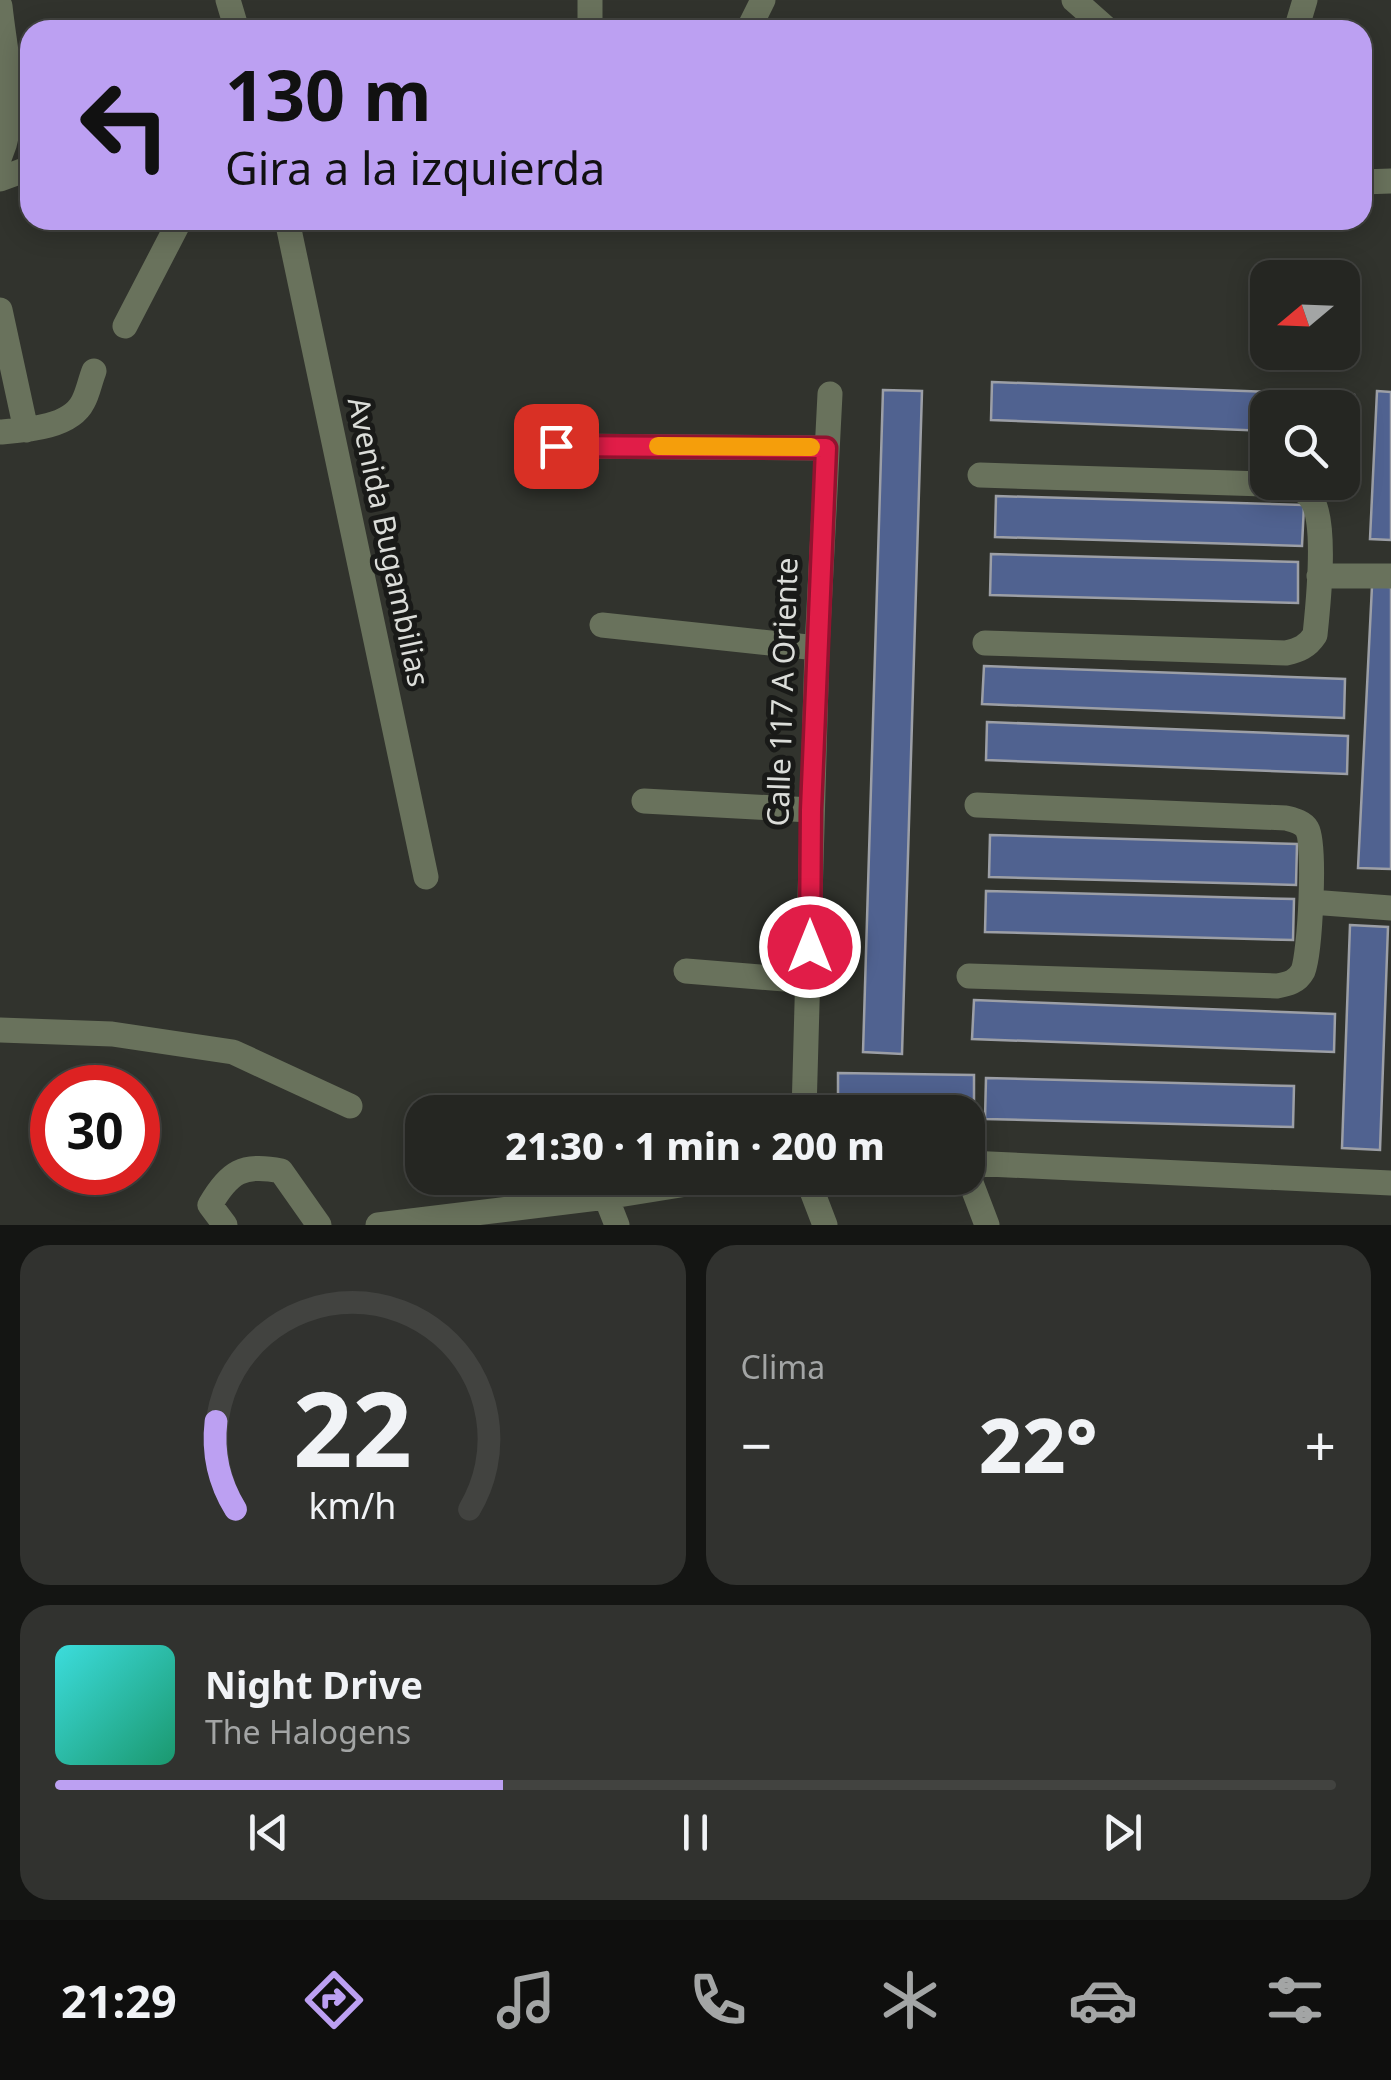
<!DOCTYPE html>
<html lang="es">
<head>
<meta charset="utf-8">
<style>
  body { margin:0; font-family:"Noto Sans",sans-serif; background:#31322f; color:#f1f3f6; height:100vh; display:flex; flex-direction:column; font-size:38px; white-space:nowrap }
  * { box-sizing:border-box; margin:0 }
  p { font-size:32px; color:#a3a5a5 }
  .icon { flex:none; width:55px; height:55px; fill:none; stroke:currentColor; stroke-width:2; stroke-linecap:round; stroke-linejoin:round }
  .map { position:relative; height:1225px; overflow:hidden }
  .drawer { display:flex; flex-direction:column; gap:20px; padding:20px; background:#141513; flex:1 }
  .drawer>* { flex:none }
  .top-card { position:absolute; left:20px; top:20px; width:1352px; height:210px; border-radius:30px; box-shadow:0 5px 25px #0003,0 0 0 2px #424340; background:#bca0f2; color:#111; overflow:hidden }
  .needle { width:65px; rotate:251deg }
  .buttons { position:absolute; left:1250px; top:260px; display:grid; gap:20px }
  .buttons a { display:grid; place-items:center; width:110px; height:110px; border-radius:20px; background:#252622; box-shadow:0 5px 25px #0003,0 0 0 2px #424340; font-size:50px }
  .speed { position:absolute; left:30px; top:1065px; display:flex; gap:20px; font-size:50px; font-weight:700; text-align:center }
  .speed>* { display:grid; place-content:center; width:130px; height:130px; border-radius:50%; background:#252622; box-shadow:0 5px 25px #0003,0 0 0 2px #424340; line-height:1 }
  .speed .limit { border:15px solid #d22; background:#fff; color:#111 }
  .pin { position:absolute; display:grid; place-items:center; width:85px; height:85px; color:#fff; margin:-42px; border-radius:20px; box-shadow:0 5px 15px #0006 }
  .me { position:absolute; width:110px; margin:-55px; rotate:0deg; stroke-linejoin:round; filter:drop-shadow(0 0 8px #0008) }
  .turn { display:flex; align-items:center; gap:35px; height:210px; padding:0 40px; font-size:45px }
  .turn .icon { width:130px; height:130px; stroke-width:2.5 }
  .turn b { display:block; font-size:70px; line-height:85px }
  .big { font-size:75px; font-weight:800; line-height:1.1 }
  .drawer .widget { flex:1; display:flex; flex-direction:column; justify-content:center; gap:15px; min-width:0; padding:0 35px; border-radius:30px; background:#31322f }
  .drawer .dial { align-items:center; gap:0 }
  .dial svg { height:260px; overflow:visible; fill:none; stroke:#424340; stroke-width:7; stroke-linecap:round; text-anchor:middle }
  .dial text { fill:#f1f3f6; stroke:none }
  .song { display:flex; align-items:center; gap:30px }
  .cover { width:120px; height:120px; border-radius:15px; background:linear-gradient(135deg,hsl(180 70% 55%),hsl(160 70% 35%)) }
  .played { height:10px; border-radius:5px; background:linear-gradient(90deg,#bca0f2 35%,#424340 35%) }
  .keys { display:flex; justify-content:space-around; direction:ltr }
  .heat { display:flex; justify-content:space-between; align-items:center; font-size:55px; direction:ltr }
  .drawer .tiles { flex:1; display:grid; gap:20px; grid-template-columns:1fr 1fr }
  .widget:last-child { grid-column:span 2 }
  .trip { position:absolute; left:405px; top:1095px; width:580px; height:100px; border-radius:30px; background:#252622; box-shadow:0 5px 25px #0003,0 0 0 2px #424340; font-weight:800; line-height:100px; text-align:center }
  .dock { display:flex; height:160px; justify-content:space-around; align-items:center; background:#0f0f0e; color:#a3a5a5 }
  .dock .icon { width:70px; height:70px }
  .dock .current { color:#bca0f2 }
  .dock b { font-size:45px; color:#f1f3f6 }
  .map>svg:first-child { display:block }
  .building { fill:#506290; stroke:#9c9fa6; stroke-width:2.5 }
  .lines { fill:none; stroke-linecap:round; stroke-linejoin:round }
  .minor { stroke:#69725c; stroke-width:25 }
  .route-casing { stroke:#92132f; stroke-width:25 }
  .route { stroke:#e11d48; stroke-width:18 }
  .slow { stroke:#f59e0b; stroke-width:18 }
  .labels { text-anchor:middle; stroke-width:10; stroke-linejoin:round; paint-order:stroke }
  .street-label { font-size:30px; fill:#dbddd9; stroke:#191a18 }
</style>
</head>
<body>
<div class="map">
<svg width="1391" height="1225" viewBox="0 0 1391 1225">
  <rect width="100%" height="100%" fill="#31332d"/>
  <path class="building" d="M992 382 1354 395 1352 434H1342V408H1268V431L991 420Z
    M883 390 922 391 902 1054 863 1052Z
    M1377 391 1391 392V540L1370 539Z
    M996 496 1304 505 1302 546 995 537Z
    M991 554 1298 562V603L990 595Z
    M1372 586 1391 587V869L1358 868Z
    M984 666 1345 679 1344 718 982 704Z
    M987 722 1348 736 1347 774 986 760Z
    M990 835 1297 844 1296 885 989 877Z
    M986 891 1294 899 1293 940 985 932Z
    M1350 925 1388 927 1380 1150 1342 1148Z
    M974 1000 1335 1014 1334 1052 972 1039Z
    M838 1073 974 1075V1116H968V1112H838Z
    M986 1078 1294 1086 1293 1127 985 1119Z"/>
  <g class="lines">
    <path class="minor" d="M228 0 237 30
      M1074 0 1108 30
      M0 6C5 55 20 110 0 156
      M590 30V0
      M748 30 763 0
      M1296 30 1305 0
      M0 179 30 168
      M1362 182 1391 181
      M287 220 426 877
      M0 310 26 430
      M125 326 180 220
      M0 432C25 430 70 428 83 402 88 393 90 381 94 371
      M557 446 826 448
      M980 475 1294 485C1300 489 1308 493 1312 500 1327 524 1318 606 1315 635 1307 647 1299 650 1286 653L985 643
      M1319 576H1391
      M602 625 817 648
      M644 801 811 810
      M1311 902 1391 908
      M686 971 809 981
      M969 976 1277 986C1288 984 1297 982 1303 971 1310 953 1316 844 1307 829 1303 822 1293 820 1286 818L977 805
      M0 1030 112 1034 233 1052 350 1106
      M804 1112 817 648 830 394
      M968 1163 1391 1183
      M968 1175 987 1225
      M807 1178 825 1225
      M606 1197 617 1225
      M225 1225 210 1205C229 1172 243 1163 281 1171L319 1225
      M378 1225 606 1197 724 1178"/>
  </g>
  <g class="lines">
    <g class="route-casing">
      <path id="route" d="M556 446 826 448 811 810 810 947"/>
    </g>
    <use href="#route" class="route"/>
    <path class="slow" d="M658 446 811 447"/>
  </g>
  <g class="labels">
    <g class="street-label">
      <text transform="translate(388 542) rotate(78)" y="10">Avenida Bugambilias</text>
      <text transform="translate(783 692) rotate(-88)" y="10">Calle 117 A Oriente</text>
    </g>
  </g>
</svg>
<div class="buttons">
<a><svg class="needle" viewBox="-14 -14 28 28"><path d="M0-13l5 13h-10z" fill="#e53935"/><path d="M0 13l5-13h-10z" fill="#a3a5a5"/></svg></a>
<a><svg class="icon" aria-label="search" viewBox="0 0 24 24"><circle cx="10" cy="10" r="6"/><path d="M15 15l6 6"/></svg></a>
</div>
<div class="speed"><div class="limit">30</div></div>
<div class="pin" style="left:556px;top:446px;background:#d93025"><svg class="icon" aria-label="arrive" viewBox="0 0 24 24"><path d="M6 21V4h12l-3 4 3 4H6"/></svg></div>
<svg class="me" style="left:810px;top:947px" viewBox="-20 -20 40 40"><circle r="17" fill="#e11d48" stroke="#fff" stroke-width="3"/><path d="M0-11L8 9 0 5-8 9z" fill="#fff"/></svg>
<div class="trip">21:30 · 1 min · 200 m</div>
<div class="top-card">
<div class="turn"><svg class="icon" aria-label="left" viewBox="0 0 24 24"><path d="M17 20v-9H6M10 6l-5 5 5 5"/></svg><div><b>130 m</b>Gira a la izquierda</div></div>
</div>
</div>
<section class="drawer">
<div class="tiles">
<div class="widget dial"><svg viewBox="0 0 100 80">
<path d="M14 69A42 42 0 1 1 86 69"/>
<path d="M14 69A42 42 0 0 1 8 42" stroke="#bca0f2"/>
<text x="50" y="56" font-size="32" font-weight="700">22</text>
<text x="50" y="72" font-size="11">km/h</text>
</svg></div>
<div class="widget"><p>Clima</p>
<div class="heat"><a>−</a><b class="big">22°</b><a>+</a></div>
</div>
<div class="widget">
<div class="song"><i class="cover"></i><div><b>Night Drive</b><p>The Halogens</p></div></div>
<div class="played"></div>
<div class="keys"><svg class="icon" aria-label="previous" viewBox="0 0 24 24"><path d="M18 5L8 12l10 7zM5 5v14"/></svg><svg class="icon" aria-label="pause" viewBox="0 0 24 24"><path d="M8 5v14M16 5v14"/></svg><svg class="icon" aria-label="next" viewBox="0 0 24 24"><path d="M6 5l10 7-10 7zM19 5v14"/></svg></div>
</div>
</div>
</section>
<nav class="dock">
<b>21:29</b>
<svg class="icon current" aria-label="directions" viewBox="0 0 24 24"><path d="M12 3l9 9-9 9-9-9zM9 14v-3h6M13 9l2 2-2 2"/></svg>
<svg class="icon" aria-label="music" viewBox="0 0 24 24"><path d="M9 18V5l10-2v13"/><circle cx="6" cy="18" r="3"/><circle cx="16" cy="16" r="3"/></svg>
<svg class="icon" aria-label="phone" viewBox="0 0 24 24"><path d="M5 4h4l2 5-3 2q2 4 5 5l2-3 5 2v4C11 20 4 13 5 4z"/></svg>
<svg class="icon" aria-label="climate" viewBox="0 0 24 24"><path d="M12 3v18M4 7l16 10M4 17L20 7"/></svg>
<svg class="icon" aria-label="car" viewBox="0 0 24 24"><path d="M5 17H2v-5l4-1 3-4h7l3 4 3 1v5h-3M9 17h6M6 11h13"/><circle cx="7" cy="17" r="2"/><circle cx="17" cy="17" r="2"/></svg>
<svg class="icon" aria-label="filters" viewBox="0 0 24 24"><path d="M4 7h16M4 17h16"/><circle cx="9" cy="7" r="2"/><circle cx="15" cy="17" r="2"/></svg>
</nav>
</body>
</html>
